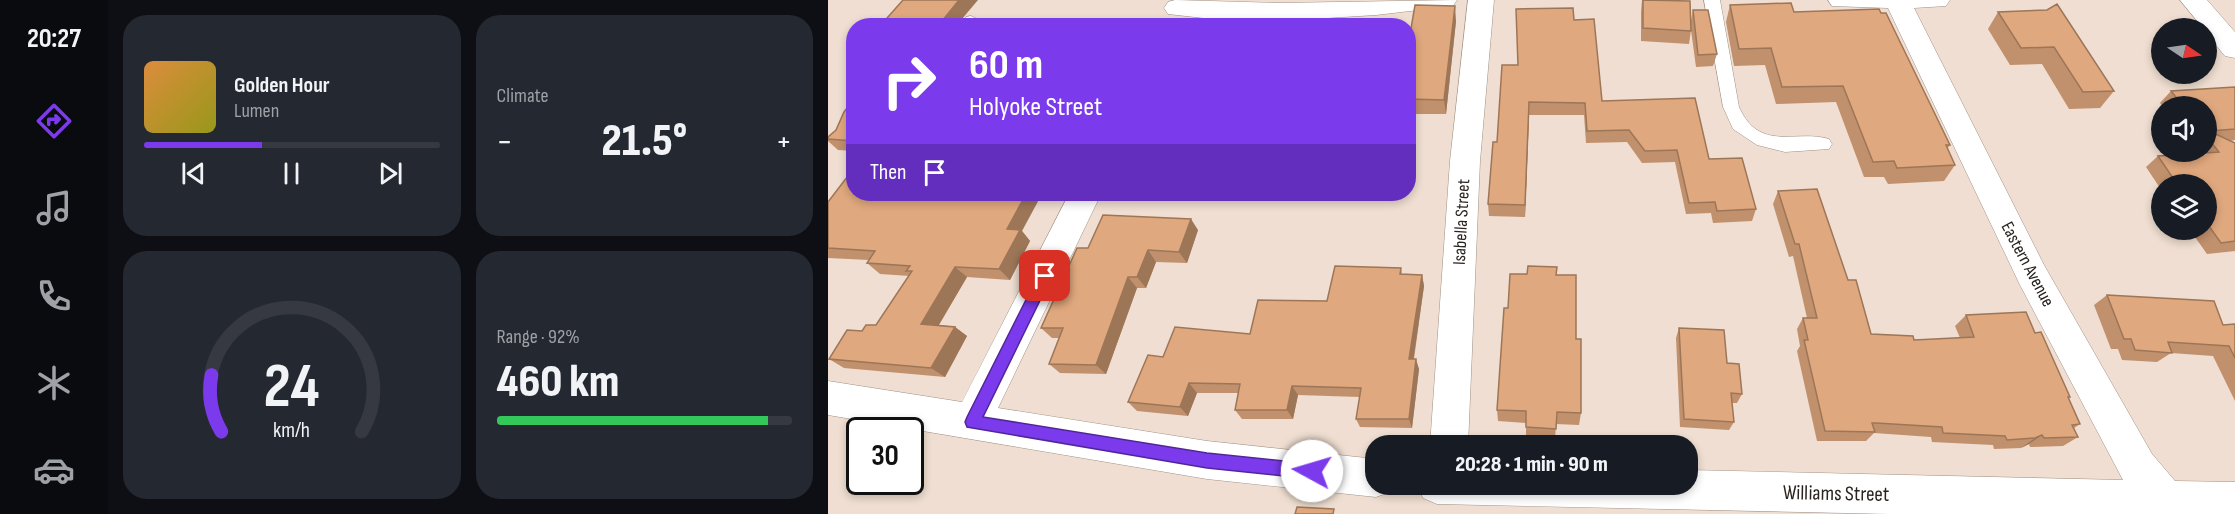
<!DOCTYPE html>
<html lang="en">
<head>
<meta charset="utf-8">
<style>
  body { margin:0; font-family:"Sofia Sans Condensed",sans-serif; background:#242831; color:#f1f3f6; height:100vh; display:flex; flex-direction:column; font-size:22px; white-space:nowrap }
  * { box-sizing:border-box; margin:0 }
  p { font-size:20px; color:#9ea1a6 }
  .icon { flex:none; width:33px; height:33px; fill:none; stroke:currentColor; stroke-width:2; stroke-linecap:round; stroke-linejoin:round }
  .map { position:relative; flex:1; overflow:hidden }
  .side { display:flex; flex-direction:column; gap:15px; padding:15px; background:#0d0f14; width:720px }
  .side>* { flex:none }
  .hud { position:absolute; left:18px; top:18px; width:570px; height:183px; border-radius:24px; box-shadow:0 3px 9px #0003; background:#7c3aed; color:#fff; overflow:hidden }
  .needle { width:39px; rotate:103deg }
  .tools { position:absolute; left:1323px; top:18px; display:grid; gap:12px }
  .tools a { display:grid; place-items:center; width:66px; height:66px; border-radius:50%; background:#171b24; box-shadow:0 3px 9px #0003; font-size:30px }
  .speed { position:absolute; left:18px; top:417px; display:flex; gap:12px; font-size:30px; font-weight:700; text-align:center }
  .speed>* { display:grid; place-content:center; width:78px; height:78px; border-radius:50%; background:#171b24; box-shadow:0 3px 9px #0003; line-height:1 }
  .speed .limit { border:3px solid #111; border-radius:9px; background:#fff; color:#111 }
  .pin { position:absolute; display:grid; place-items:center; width:51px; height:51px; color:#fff; margin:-26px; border-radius:12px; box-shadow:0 3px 9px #0006 }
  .me { position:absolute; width:66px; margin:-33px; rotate:276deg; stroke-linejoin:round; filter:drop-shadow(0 0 4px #0008) }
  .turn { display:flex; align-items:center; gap:21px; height:126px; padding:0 24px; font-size:27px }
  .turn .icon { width:78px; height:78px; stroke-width:2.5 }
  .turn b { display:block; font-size:42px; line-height:51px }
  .then { display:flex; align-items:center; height:57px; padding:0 24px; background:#0003; gap:12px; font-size:22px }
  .big { font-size:45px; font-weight:800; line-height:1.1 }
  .side .card { flex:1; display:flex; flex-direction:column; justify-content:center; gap:9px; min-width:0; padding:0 21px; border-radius:24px; background:#242831 }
  .side .dial { align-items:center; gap:0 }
  .dial svg { height:156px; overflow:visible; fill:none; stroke:#363941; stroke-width:7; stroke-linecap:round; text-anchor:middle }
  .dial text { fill:#f1f3f6; stroke:none }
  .song { display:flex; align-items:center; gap:18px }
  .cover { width:72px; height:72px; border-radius:9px; background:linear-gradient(135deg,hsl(30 70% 55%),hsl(60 70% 35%)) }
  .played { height:6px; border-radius:3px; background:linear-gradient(90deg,#7c3aed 40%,#363941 40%) }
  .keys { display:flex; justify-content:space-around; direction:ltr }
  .heat { display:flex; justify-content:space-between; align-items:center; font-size:33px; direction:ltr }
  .charge { height:9px; border-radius:4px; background:linear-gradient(90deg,#34c759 92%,#363941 0) }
  .side .tiles { flex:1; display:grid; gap:15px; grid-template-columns:repeat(2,1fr) }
  .trip { position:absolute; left:537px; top:435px; width:333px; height:60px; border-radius:24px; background:#171b24; box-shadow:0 3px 9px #0003; font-weight:800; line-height:60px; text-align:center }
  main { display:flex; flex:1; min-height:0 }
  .dock { display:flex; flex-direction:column; width:108px; justify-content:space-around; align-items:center; background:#090b0e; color:#9ea1a6 }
  .dock .icon { width:42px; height:42px }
  .dock .current { color:#7c3aed }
  .dock b { font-size:27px; color:#f1f3f6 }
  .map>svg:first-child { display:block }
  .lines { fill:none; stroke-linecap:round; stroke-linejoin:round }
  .service-casing { stroke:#a19185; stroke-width:1 }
  .minor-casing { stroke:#a19185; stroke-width:1 }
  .service { fill:#fff; fill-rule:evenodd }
  .minor { fill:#fff; fill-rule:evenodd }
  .wall { fill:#c1906c }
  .shaded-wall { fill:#9d7658 }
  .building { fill:#e0a87e; stroke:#9d7658; stroke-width:1.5 }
  .route { fill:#7c3aed; stroke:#51269a; stroke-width:1.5 }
  .labels { text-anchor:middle; stroke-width:6; stroke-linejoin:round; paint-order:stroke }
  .street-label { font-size:18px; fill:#2a231f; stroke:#fff }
  .near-street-label { font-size:21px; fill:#2a231f; stroke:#fff }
</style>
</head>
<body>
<main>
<nav class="dock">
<b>20:27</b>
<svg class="icon current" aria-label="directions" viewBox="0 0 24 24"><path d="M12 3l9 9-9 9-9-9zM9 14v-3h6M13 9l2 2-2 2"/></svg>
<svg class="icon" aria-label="music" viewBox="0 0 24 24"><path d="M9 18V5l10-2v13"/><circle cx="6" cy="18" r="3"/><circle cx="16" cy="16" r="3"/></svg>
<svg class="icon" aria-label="phone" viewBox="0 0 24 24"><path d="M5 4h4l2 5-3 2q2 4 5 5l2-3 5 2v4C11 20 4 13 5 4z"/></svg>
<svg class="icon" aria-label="climate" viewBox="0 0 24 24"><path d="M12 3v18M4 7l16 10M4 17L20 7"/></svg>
<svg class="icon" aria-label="car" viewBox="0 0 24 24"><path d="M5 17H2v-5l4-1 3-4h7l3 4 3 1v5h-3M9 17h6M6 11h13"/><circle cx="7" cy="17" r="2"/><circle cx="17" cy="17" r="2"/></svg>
</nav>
<section class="side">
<div class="tiles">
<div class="card">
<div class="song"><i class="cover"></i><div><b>Golden Hour</b><p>Lumen</p></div></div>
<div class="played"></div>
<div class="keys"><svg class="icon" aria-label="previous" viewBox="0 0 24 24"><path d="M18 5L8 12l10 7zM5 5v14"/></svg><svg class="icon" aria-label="pause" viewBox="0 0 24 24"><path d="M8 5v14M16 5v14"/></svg><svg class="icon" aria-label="next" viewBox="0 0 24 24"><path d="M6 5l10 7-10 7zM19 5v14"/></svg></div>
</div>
<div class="card"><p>Climate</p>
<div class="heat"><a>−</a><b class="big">21.5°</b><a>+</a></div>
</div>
<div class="card dial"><svg viewBox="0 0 100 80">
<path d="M14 69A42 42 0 1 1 86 69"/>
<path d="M14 69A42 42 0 0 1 9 40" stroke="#7c3aed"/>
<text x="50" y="56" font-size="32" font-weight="700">24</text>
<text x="50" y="72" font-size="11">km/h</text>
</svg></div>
<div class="card"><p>Range · 92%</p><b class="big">460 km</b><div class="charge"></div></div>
</div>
</section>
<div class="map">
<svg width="1407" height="514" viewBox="0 0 1407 514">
  <rect width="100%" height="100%" fill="#efded1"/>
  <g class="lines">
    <g class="service-casing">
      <path id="service" d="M876 0H892L911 107C932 153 967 129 1001 139L1004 144 1001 149 957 152 929 145 905 129 895 107Z
        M143 16 163 26 138 25 135 21 138 17Z"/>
    </g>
    <g class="minor-casing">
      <path id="minor" d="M347 0 450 3 629 0 625 6 548 15 483 19H384L340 14 336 8 340 2Z
        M640 0H666L652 161 640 446H602L622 161Z
        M1000 0H1122L1118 6 1086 8 1216 265 1324 454 1347 481 1407 482V514H1061L609 504 595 498 589 484H860V470L1295 480 1192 285 1060 8 1004 6Z
        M1352 0H1379L1407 32V58L1397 56 1378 33V28H1375Z
        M241 194H273L170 408 379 441 548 459V484H565L562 492 548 497 379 479 0 415V381L134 402Z"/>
    </g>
    <use href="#service" class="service"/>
    <use href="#minor" class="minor"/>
  </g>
  <path class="wall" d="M814 0 863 20 865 10 889 54 885 66 868 67 863 30 861 44 813 41V12Z
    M902 5 966 12 1122 145 1119 149 1127 165 1116 181 1060 184 1056 177H1036L1008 102 948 104 937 65 906 66 898 22Z
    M1219 10 1286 91 1272 108 1241 109 1214 64 1182 65 1160 29 1170 12Z
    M746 20 774 101 881 159 928 209 924 221 885 223 883 213 858 214 847 162 814 163 799 142 758 143 756 115H701L697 217 661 216 660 204 669 142 690 65Z
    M628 21 618 114H580V46Z
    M1407 87V140L1402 141 1407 143V251L1379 254 1362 230H1359H1378V184H1334V191L1318 167 1330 156 1370 153 1369 152H1378V106H1334L1332 103 1343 91Z
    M26 99V151L10 150 0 141V137L8 130Z
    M950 191 1020 280 1043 334 1086 340 1132 338 1127 326 1138 315 1207 333 1242 397 1240 398 1252 424 1246 428 1250 437 1235 446 1202 447 1201 444 1193 448 1166 449 1165 445 1104 442 1103 437 1046 433 1038 441H989L969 351 972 346 969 329 975 318H979L965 256 961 257 945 204Z
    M0 202 194 231 202 241 182 280 139 277 111 325 127 327 139 336 117 377 16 368 1 359 34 331 48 325 82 276 52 274 39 263 41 260 0 258Z
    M370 230 359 263 328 262 318 288H309L278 374 232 373 221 364 231 338H224L213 328 260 248Z
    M573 268 574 274 594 275 596 286 586 359 591 369 584 428 532 427 528 419 532 397 470 395 465 419H414L407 410 411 393H369L360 416 309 411 300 402 335 357 422 334Z
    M729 275 748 339 753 413 751 425 728 424 727 440 698 439V423L670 421 669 410Z
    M1279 295 1395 325 1407 324V401L1385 356 1343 353 1329 362 1294 360 1290 349H1283L1266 305Z
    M851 328 899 363 914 394 909 403H904L906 422 901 430 852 427 848 338Z"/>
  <path class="shaded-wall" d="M131 0H150L128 26H110Z
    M627 6 628 21 618 114 616 100Z
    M701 102V115L697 217V205Z
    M198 194H214L194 231 202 241 182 280 171 269 179 229Z
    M363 219 370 230 359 263 351 252Z
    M320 250 328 262 318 288 309 277Z
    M127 267 139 277 106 333 93 324Z
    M594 275 596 286 584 369 581 359Z
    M300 277 309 288 278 374 268 365Z
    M127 327 139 336 117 377 103 368Z
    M588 359 591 369 584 428 581 419Z
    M361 383 369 393 360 416 352 407Z
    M464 386 470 395 465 419 459 410Z
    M1214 435 1201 444 1193 448 1207 438Z"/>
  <path class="building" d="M75 0H131L110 26H52Z
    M815 0 862 1 863 31 815 28Z
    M963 3 966 12 1051 9 1053 13H1058L1122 145H1118L1127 165 1069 168 1066 161 1045 162 1015 86 954 87 943 48 911 49 902 5Z
    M1229 4 1286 91 1255 92 1226 47 1193 48 1170 12 1219 10Z
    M587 5 627 6 616 100 580 99V46Z
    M745 8 746 20 766 19 774 101 867 98 881 159 914 158 928 209 889 211 887 202 861 203 849 150 817 151 801 130 759 131 757 103 701 102 697 205 660 204 665 142H669L674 65H690L688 9Z
    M865 10H880L889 54 870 55Z
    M495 22 524 23 523 26H494Z
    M1407 87V129L1381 131 1407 143V241L1393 243 1378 222V184H1349L1330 156 1391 152 1378 136V106H1355L1343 91Z
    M26 99V141L0 139V137L8 130 16 112Z
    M26 168V194H198L179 229 192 230 171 269 127 267 93 324 127 327 103 368 1 359 19 330 34 331 38 325H48L84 271H78L82 266 39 263 47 251 0 248V202Z
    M989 189 1020 280H1028L1043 334 1085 336 1086 340 1146 337 1138 315 1198 312 1207 333 1213 332 1242 397H1240L1252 424 1244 425 1250 437 1216 438 1214 435 1207 438 1179 440 1177 436 1115 433 1114 427 1048 423H1044L1047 432 997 431 976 340H980L975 318H989L971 244H967L950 191Z
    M275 215 363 219 351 252 320 250 309 277H300L268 365 221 364 235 328H213L249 248H260Z
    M507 266 573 268 572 274 594 275 581 359H588L581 419H528L533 388 464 386 459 410H407L412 384 361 383 352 407 300 402 320 355 335 357 347 327 422 334 430 300 499 301Z
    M700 266 729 267 728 275H748V339H753V413L729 412 728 429 698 427V411L669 410 676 308H680L682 274H699Z
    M1279 295 1386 301 1395 325 1407 324V358L1401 346 1340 342 1344 353 1307 350 1303 339H1296Z
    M851 328 896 330 899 363 911 364 914 394 903 393 906 422 856 419Z
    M469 507 506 509 505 514H467Z"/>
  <path class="route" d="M217 270 224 276 155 417 379 453 484 464 490 466 493 471 490 477 484 479 379 468 139 427 137 422 139 417 212 272Z"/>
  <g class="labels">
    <g class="street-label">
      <text transform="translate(633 222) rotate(-87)" y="6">Isabella Street</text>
      <text transform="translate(1200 264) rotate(62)" y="6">Eastern Avenue</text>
    </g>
    <g class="near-street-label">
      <text transform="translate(1008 493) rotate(1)" y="7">Williams Street</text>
    </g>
  </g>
</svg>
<div class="tools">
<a><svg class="needle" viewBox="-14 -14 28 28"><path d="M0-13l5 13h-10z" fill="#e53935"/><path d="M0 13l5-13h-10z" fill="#9ea1a6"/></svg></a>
<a><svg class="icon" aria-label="sound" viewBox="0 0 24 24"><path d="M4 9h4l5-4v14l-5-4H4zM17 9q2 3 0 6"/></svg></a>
<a><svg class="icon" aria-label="layers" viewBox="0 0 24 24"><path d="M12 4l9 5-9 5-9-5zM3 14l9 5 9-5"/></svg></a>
</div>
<div class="speed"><div class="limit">30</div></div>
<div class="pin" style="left:217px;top:276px;background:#d93025"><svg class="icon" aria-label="arrive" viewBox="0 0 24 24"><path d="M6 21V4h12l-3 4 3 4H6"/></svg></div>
<svg class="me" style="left:484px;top:471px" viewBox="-20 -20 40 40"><circle r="19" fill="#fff"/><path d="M0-13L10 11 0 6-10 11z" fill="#7c3aed"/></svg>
<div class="trip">20:28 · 1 min · 90 m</div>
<div class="hud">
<div class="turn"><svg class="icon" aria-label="right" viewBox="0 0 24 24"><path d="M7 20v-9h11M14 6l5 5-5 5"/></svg><div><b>60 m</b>Holyoke Street</div></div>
<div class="then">Then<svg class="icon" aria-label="arrive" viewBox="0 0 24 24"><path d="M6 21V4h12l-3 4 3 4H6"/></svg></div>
</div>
</div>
</main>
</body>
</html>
